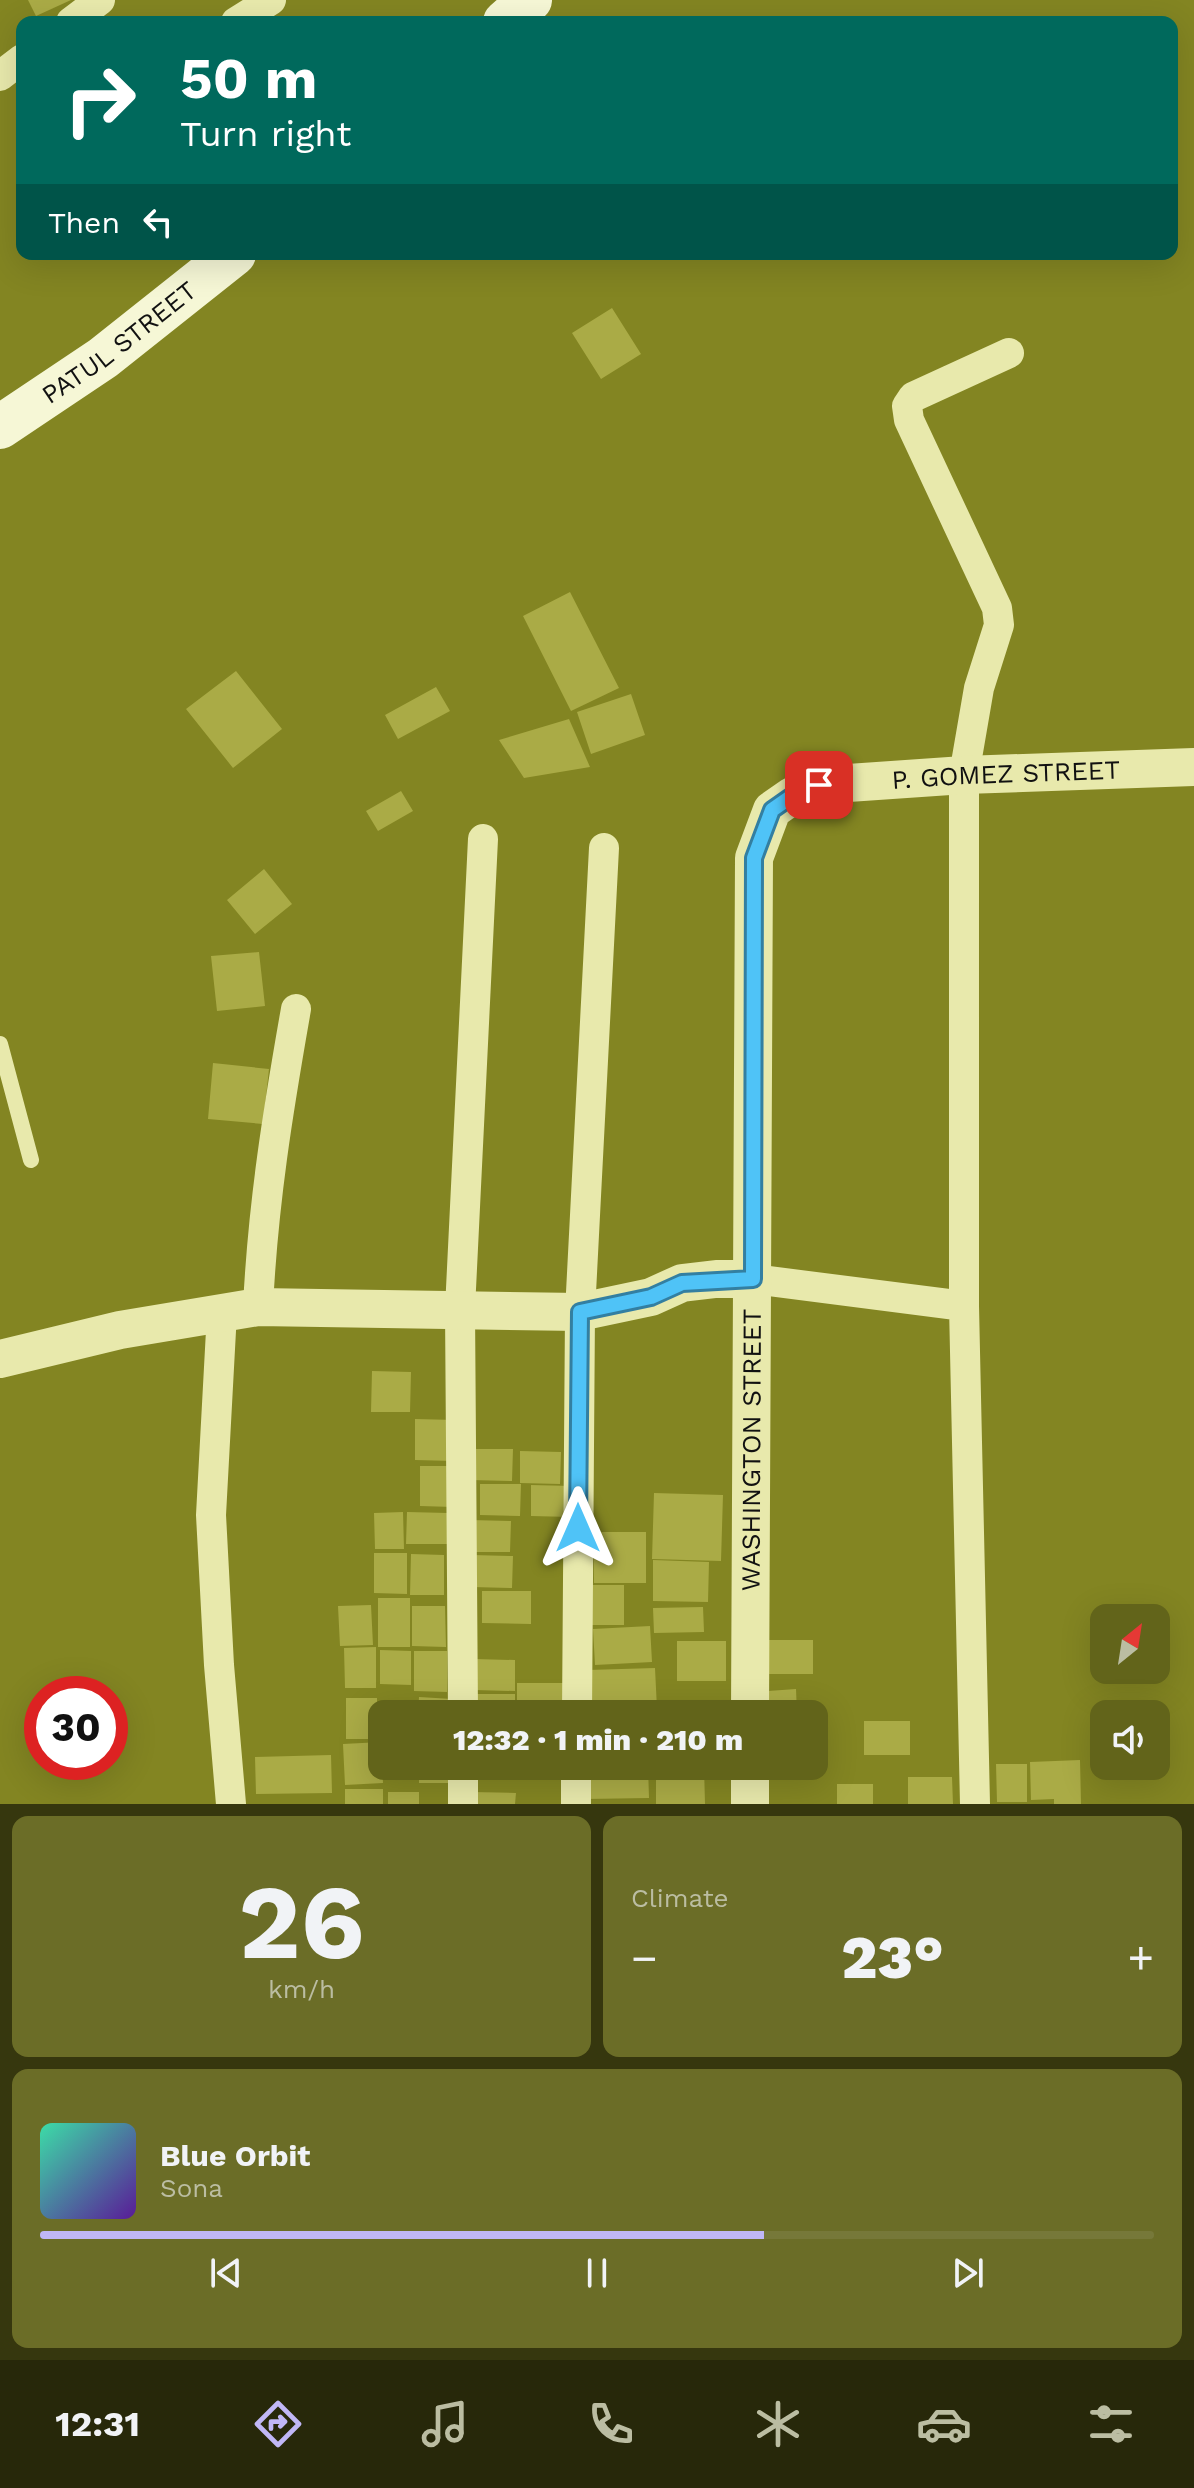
<!DOCTYPE html>
<html lang="en">
<head>
<meta charset="utf-8">
<style>
  body { margin:0; font-family:"Work Sans",sans-serif; background:#6b6d27; color:#f1f3f6; height:100vh; display:flex; flex-direction:column; font-size:30px; white-space:nowrap }
  * { box-sizing:border-box; margin:0 }
  p { font-size:26px; color:#bbbda2 }
  .icon { flex:none; width:44px; height:44px; fill:none; stroke:currentColor; stroke-width:2; stroke-linecap:round; stroke-linejoin:round }
  .map { position:relative; height:1804px; overflow:hidden }
  .panel { display:flex; flex-direction:column; gap:12px; padding:12px; background:#36370e; flex:1 }
  .panel>* { flex:none }
  .top-card { position:absolute; left:16px; top:16px; width:1162px; height:244px; border-radius:16px; box-shadow:0 8px 32px #0002; background:#00695c; color:#fff; overflow:hidden }
  .needle { width:52px; rotate:30deg }
  .controls { position:absolute; left:1090px; top:1604px; display:grid; gap:16px }
  .controls a { display:grid; place-items:center; width:80px; height:80px; border-radius:16px; background:#62641a; box-shadow:0 8px 32px #0002; font-size:40px }
  .speed { position:absolute; left:24px; top:1676px; display:flex; gap:16px; font-size:40px; font-weight:700; text-align:center }
  .speed>* { display:grid; place-content:center; width:104px; height:104px; border-radius:50%; background:#62641a; box-shadow:0 8px 32px #0002; line-height:1 }
  .speed .limit { border:12px solid #d22; background:#fff; color:#111 }
  .pin { position:absolute; display:grid; place-items:center; width:68px; height:68px; color:#fff; margin:-34px; border-radius:16px; box-shadow:0 4px 12px #0006 }
  .me { position:absolute; width:88px; margin:-44px; rotate:0deg; stroke-linejoin:round; filter:drop-shadow(0 0 6px #0008) }
  .turn { display:flex; align-items:center; gap:28px; height:168px; padding:0 32px; font-size:36px }
  .turn .icon { width:104px; height:104px; stroke-width:2.5 }
  .turn b { display:block; font-size:56px; line-height:68px }
  .then { display:flex; align-items:center; height:76px; padding:0 32px; background:#0003; gap:16px; font-size:30px }
  .big { font-size:60px; font-weight:800; line-height:1.1 }
  .panel .card { flex:1; display:flex; flex-direction:column; justify-content:center; gap:12px; min-width:0; padding:0 28px; border-radius:16px; background:#6b6d27 }
  .panel .dial { align-items:center; gap:0 }
  .dial b { font-size:104px; line-height:1 }
  .song { display:flex; align-items:center; gap:24px }
  .cover { width:96px; height:96px; border-radius:12px; background:linear-gradient(135deg,hsl(160 70% 55%),hsl(270 70% 35%)) }
  .played { height:8px; border-radius:4px; background:linear-gradient(90deg,#c0b7f6 65%,#767839 65%) }
  .keys { display:flex; justify-content:space-around; direction:ltr }
  .heat { display:flex; justify-content:space-between; align-items:center; font-size:44px; direction:ltr }
  .panel .tiles { flex:1; display:grid; gap:12px; grid-template-columns:1fr 1fr }
  .card:last-child { grid-column:span 2 }
  .trip { position:absolute; left:368px; top:1700px; width:460px; height:80px; border-radius:16px; background:#62641a; box-shadow:0 8px 32px #0002; font-weight:800; line-height:80px; text-align:center }
  .tabs { display:flex; height:128px; justify-content:space-around; align-items:center; background:#27280a; color:#bbbda2 }
  .tabs .icon { width:56px; height:56px }
  .tabs .active { color:#c0b7f6 }
  .tabs b { font-size:36px; color:#f1f3f6 }
  .map>svg:first-child { display:block }
  .building { fill:#aaab46 }
  .lines { fill:none; stroke-linecap:round; stroke-linejoin:round }
  .service { stroke:#e8e9ac; stroke-width:16 }
  .minor { stroke:#e8e9ac; stroke-width:30 }
  .tertiary { stroke:#e8e9ac; stroke-width:38 }
  .secondary { stroke:#f6f7d6; stroke-width:44 }
  .route-casing { stroke:#337fa1; stroke-width:20 }
  .route { stroke:#4fc3f7; stroke-width:14 }
  .labels { text-anchor:middle; stroke-width:8; stroke-linejoin:round; paint-order:stroke }
  .street-label { font-size:26px; fill:#111; stroke:#838522 }
</style>
</head>
<body>
<div class="map">
<svg width="1194" height="1804" viewBox="0 0 1194 1804">
  <rect width="100%" height="100%" fill="#838522"/>
  <path class="building" d="M28 0H71L36 16Z
    M612 308 641 354 601 379 572 333Z
    M570 592 619 688 571 711 523 616Z
    M236 671 282 729 233 768 186 709Z
    M436 687 450 711 398 739 385 715Z
    M631 694 645 735 591 754 577 712Z
    M569 719 590 767 524 778 499 740Z
    M401 791 413 811 378 831 366 811Z
    M264 869 292 904 255 934 227 900Z
    M259 952 265 1006 217 1011 211 956Z
    M213 1063 269 1069 263 1124 208 1119Z
    M372 1371 411 1372 410 1412H371Z
    M415 1419 455 1420 454 1461 415 1460Z
    M472 1449H513L512 1481 471 1480Z
    M520 1451 561 1452 560 1484 520 1483Z
    M420 1466H453V1507L420 1506Z
    M480 1484H521L520 1516 480 1515Z
    M531 1485 572 1486 571 1517 531 1516Z
    M654 1493 723 1495 721 1561 652 1559Z
    M403 1512 404 1549H375L374 1513Z
    M407 1512 448 1513 447 1544H406Z
    M470 1520 511 1521 510 1552H470Z
    M594 1532H646V1583H594Z
    M374 1553H407V1594L374 1593Z
    M411 1554 444 1555V1595H410Z
    M472 1555 513 1556 512 1588 472 1587Z
    M653 1560 709 1562 708 1602 653 1601Z
    M591 1585H624V1625H592Z
    M482 1591H531V1624L482 1623Z
    M378 1598H410V1647H378Z
    M371 1605 373 1645 340 1646 338 1606Z
    M412 1606H445L446 1647 412 1646Z
    M703 1607 704 1632 654 1633 653 1608Z
    M650 1626 652 1662 595 1665 593 1629Z
    M767 1640H813V1674H767Z
    M677 1641H726V1681H677Z
    M376 1647V1688H345L344 1648Z
    M380 1650 411 1651V1685L380 1684Z
    M414 1651H447V1692L414 1691Z
    M474 1659 515 1660V1691L474 1690Z
    M655 1668 657 1709 590 1713 588 1670Z
    M517 1683H570V1714H517Z
    M796 1689 797 1714H769L768 1691Z
    M468 1694H515V1714H468Z
    M419 1697 452 1699 451 1714H418Z
    M346 1698H377L378 1739H346Z
    M686 1706 726 1708V1714H685Z
    M864 1721H910V1755H864Z
    M381 1742 383 1783 345 1785 343 1744Z
    M814 1750H819L820 1767H814Z
    M331 1755 332 1793 256 1794 255 1757Z
    M1080 1760 1081 1804H1054V1799L1031 1800 1030 1762Z
    M996 1764H1027V1802H997Z
    M385 1766H415V1771H385Z
    M419 1766H456V1783H419Z
    M584 1766H648L649 1798 585 1799Z
    M656 1766H704L705 1804H656Z
    M908 1777H952L953 1804H908Z
    M837 1784H873V1804H837Z
    M345 1789H383V1804H345Z
    M388 1792H419V1804H388Z
    M472 1792 516 1793 515 1804H471Z"/>
  <g class="lines">
    <path class="service" d="M0 1044 31 1160"/>
    <path class="minor" d="M71 22 100 0
      M236 22 271 0
      M0 76 22 59
      M753 1279 964 1306
      M258 1307C263 1203 278 1111 296 1009
      M222 1312 211 1515 219 1665 231 1804
      M463 1714 460 1309 483 839
      M577 1714 580 1312 604 848
      M463 1766V1804
      M576 1804V1766
      M975 1804 964 1306V775L979 688 999 625 997 608 909 420 907 406 913 397 1009 353"/>
    <g class="tertiary">
      <path d="M0 1359 120 1330 258 1307 580 1312 651 1297 682 1283 716 1279H753"/>
      <path id="s1" d="M750 1714 754 858 772 810 792 796 819 785 964 775 1194 767"/>
      <path d="M750 1804V1766"/>
    </g>
    <g class="secondary">
      <path d="M505 22 530 0"/>
      <path id="s2" d="M0 427 103 358 234 254"/>
    </g>
  </g>
  <g class="lines">
    <g class="route-casing">
      <path id="route" d="M578 1528 580 1312 651 1297 682 1283 753 1279 754 858 772 810 792 796 819 785"/>
    </g>
    <use href="#route" class="route"/>
  </g>
  <g class="labels">
    <g class="street-label">
      <text dy="9" stroke="none"><textPath href="#s2" startOffset="146">PATUL STREET</textPath></text>
      <text dy="9" stroke="none"><textPath href="#s1" startOffset="1148">P. GOMEZ STREET</textPath></text>
      <text dy="9" stroke="none"><textPath href="#s1" startOffset="264">WASHINGTON STREET</textPath></text>
    </g>
  </g>
</svg>
<div class="controls">
<a><svg class="needle" viewBox="-14 -14 28 28"><path d="M0-13l5 13h-10z" fill="#e53935"/><path d="M0 13l5-13h-10z" fill="#bbbda2"/></svg></a>
<a><svg class="icon" aria-label="sound" viewBox="0 0 24 24"><path d="M4 9h4l5-4v14l-5-4H4zM17 9q2 3 0 6"/></svg></a>
</div>
<div class="speed"><div class="limit">30</div></div>
<div class="pin" style="left:819px;top:785px;background:#d93025"><svg class="icon" aria-label="arrive" viewBox="0 0 24 24"><path d="M6 21V4h12l-3 4 3 4H6"/></svg></div>
<svg class="me" style="left:578px;top:1528px" viewBox="-20 -20 40 40"><path d="M0-17L14 15 0 8-14 15z" fill="#4fc3f7" stroke="#fff" stroke-width="4"/></svg>
<div class="trip">12:32 · 1 min · 210 m</div>
<div class="top-card">
<div class="turn"><svg class="icon" aria-label="right" viewBox="0 0 24 24"><path d="M7 20v-9h11M14 6l5 5-5 5"/></svg><div><b>50 m</b>Turn right</div></div>
<div class="then">Then<svg class="icon" aria-label="left" viewBox="0 0 24 24"><path d="M17 20v-9H6M10 6l-5 5 5 5"/></svg></div>
</div>
</div>
<section class="panel">
<div class="tiles">
<div class="card dial"><b>26</b><p>km/h</p></div>
<div class="card"><p>Climate</p>
<div class="heat"><a>−</a><b class="big">23°</b><a>+</a></div>
</div>
<div class="card">
<div class="song"><i class="cover"></i><div><b>Blue Orbit</b><p>Sona</p></div></div>
<div class="played"></div>
<div class="keys"><svg class="icon" aria-label="previous" viewBox="0 0 24 24"><path d="M18 5L8 12l10 7zM5 5v14"/></svg><svg class="icon" aria-label="pause" viewBox="0 0 24 24"><path d="M8 5v14M16 5v14"/></svg><svg class="icon" aria-label="next" viewBox="0 0 24 24"><path d="M6 5l10 7-10 7zM19 5v14"/></svg></div>
</div>
</div>
</section>
<nav class="tabs">
<b>12:31</b>
<svg class="icon active" aria-label="directions" viewBox="0 0 24 24"><path d="M12 3l9 9-9 9-9-9zM9 14v-3h6M13 9l2 2-2 2"/></svg>
<svg class="icon" aria-label="music" viewBox="0 0 24 24"><path d="M9 18V5l10-2v13"/><circle cx="6" cy="18" r="3"/><circle cx="16" cy="16" r="3"/></svg>
<svg class="icon" aria-label="phone" viewBox="0 0 24 24"><path d="M5 4h4l2 5-3 2q2 4 5 5l2-3 5 2v4C11 20 4 13 5 4z"/></svg>
<svg class="icon" aria-label="climate" viewBox="0 0 24 24"><path d="M12 3v18M4 7l16 10M4 17L20 7"/></svg>
<svg class="icon" aria-label="car" viewBox="0 0 24 24"><path d="M5 17H2v-5l4-1 3-4h7l3 4 3 1v5h-3M9 17h6M6 11h13"/><circle cx="7" cy="17" r="2"/><circle cx="17" cy="17" r="2"/></svg>
<svg class="icon" aria-label="filters" viewBox="0 0 24 24"><path d="M4 7h16M4 17h16"/><circle cx="9" cy="7" r="2"/><circle cx="15" cy="17" r="2"/></svg>
</nav>
</body>
</html>
